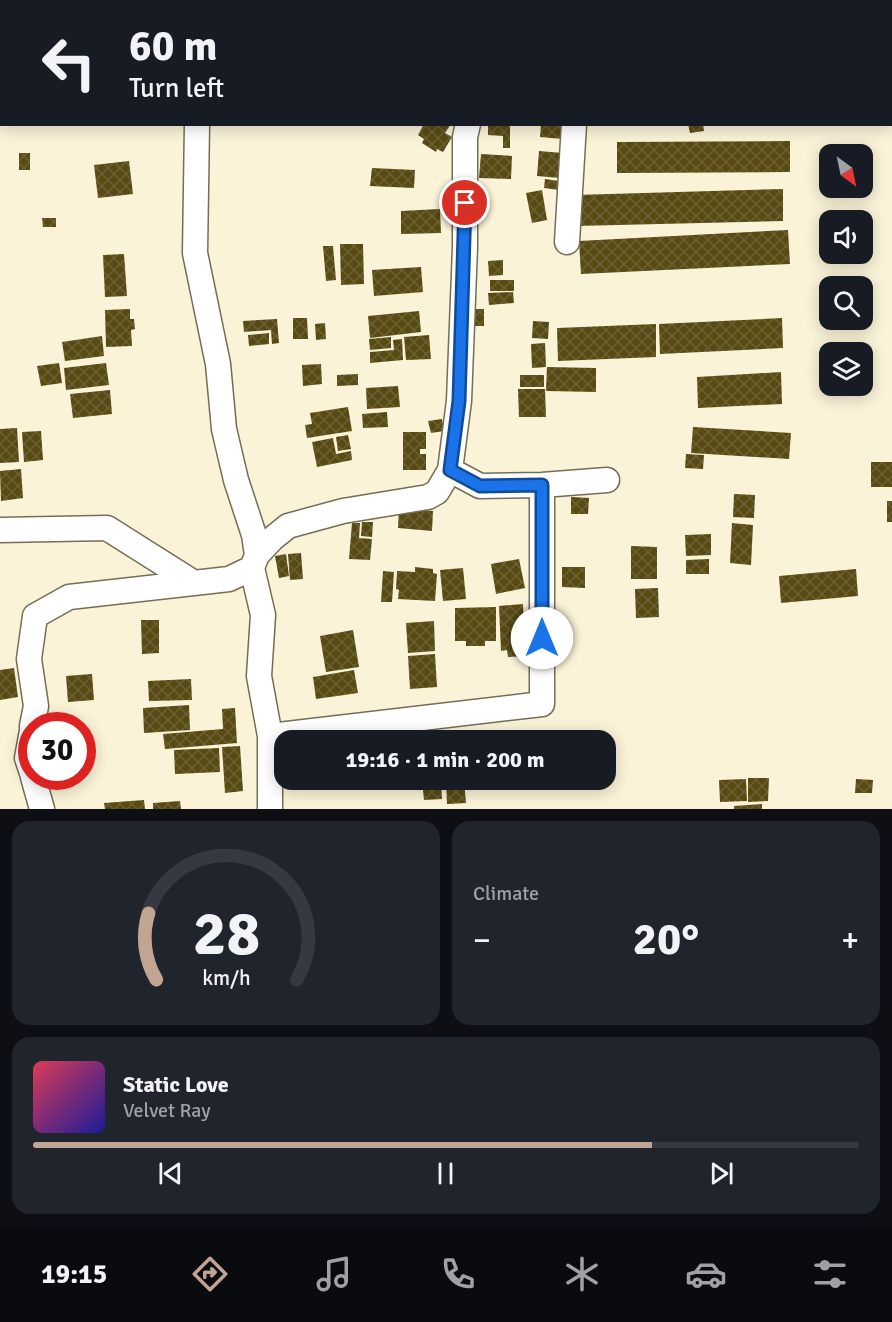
<!DOCTYPE html>
<html lang="en">
<head>
<meta charset="utf-8">
<style>
  body { margin:0; font-family:Signika,sans-serif; background:#20242c; color:#f1f3f6; height:100vh; display:flex; flex-direction:column; font-size:22px; white-space:nowrap }
  * { box-sizing:border-box; margin:0 }
  p { font-size:20px; color:#9ea1a6 }
  .icon { flex:none; width:33px; height:33px; fill:none; stroke:currentColor; stroke-width:2; stroke-linecap:round; stroke-linejoin:round }
  .map { position:relative; height:809px; overflow:hidden }
  .drawer { display:flex; flex-direction:column; gap:12px; padding:12px; background:#0d0f14; flex:1 }
  .drawer>* { flex:none }
  .guide { position:absolute; left:0px; top:0px; width:892px; height:126px; box-shadow:0 3px 15px #0003; background:#171b24; color:#f1f3f6; overflow:hidden }
  .needle { width:39px; rotate:147deg }
  .tools { position:absolute; left:819px; top:144px; display:grid; gap:12px }
  .tools a { display:grid; place-items:center; width:54px; height:54px; border-radius:12px; background:#171b24; box-shadow:0 3px 15px #0003; font-size:30px }
  .speed { position:absolute; left:18px; top:712px; display:flex; gap:12px; font-size:30px; font-weight:700; text-align:center }
  .speed>* { display:grid; place-content:center; width:78px; height:78px; border-radius:50%; background:#171b24; box-shadow:0 3px 15px #0003; line-height:1 }
  .speed .limit { border:9px solid #d22; background:#fff; color:#111 }
  .pin { position:absolute; display:grid; place-items:center; width:51px; height:51px; color:#fff; margin:-26px; border:3px solid #fff; border-radius:50%; box-shadow:0 2px 6px #0007 }
  .me { position:absolute; width:66px; margin:-33px; rotate:0deg; stroke-linejoin:round; filter:drop-shadow(0 0 4px #0008) }
  .turn { display:flex; align-items:center; gap:21px; height:126px; padding:0 30px; font-size:27px }
  .turn .icon { width:78px; height:78px; stroke-width:2.5 }
  .turn b { display:block; font-size:42px; line-height:51px }
  .big { font-size:45px; font-weight:800; line-height:1.1 }
  .drawer .card { flex:1; display:flex; flex-direction:column; justify-content:center; gap:9px; min-width:0; padding:0 21px; border-radius:18px; background:#20242c }
  .drawer .dial { align-items:center; gap:0 }
  .dial svg { height:156px; overflow:visible; fill:none; stroke:#363941; stroke-width:7; stroke-linecap:round; text-anchor:middle }
  .dial text { fill:#f1f3f6; stroke:none }
  .song { display:flex; align-items:center; gap:18px }
  .cover { width:72px; height:72px; border-radius:9px; background:linear-gradient(135deg,hsl(350 70% 55%),hsl(240 70% 35%)) }
  .played { height:6px; border-radius:3px; background:linear-gradient(90deg,#c1a492 75%,#363941 75%) }
  .keys { display:flex; justify-content:space-around; direction:ltr }
  .heat { display:flex; justify-content:space-between; align-items:center; font-size:33px; direction:ltr }
  .drawer .tiles { flex:1; display:grid; gap:12px; grid-template-columns:1fr 1fr }
  .card:last-child { grid-column:span 2 }
  .trip { position:absolute; left:274px; top:730px; width:342px; height:60px; border-radius:18px; background:#171b24; box-shadow:0 3px 15px #0003; font-weight:800; line-height:60px; text-align:center }
  .dock { display:flex; height:96px; justify-content:space-around; align-items:center; background:#090b0e; color:#9ea1a6 }
  .dock .icon { width:42px; height:42px }
  .dock .active { color:#c1a492 }
  .dock b { font-size:27px; color:#f1f3f6 }
  .map>svg:first-child { display:block }
  .building { fill:url(#building-cross-hatch) }
  .lines { fill:none; stroke-linecap:round; stroke-linejoin:round }
  .minor-casing { stroke:#746e56; stroke-width:27 }
  .minor { stroke:#fff; stroke-width:24 }
  .route-casing { stroke:#114b97; stroke-width:15 }
  .route { stroke:#1a73e8; stroke-width:10 }
</style>
</head>
<body>
<div class="map">
<svg width="892" height="809" viewBox="0 0 892 809">
  <defs>
    <pattern id="building-cross-hatch" width="8" height="8" patternUnits="userSpaceOnUse" patternTransform="scale(1.5)"><rect width="8" height="8" fill="#574a12"/><path d="M0 0l8 8M0 8l8-8" fill="none" stroke="#6b6133"/></pattern>
  </defs>
  <rect width="100%" height="100%" fill="#faf3d8"/>
  <path class="building" d="M424 124H451L445 133 452 137 443 152 437 149 436 152 422 143 424 139 418 135Z
    M488 124H510V148H503V136L488 135Z
    M541 124H565L563 139 540 137Z
    M688 124H703L704 131 690 133Z
    M790 141V172L617 173V142Z
    M539 151 563 153 560 178 537 176Z
    M19 153H30V170H19Z
    M481 154 512 156 511 179 479 178Z
    M129 161 133 194 98 198 94 165Z
    M372 168 415 170 414 188 370 186Z
    M545 179 559 181V190L544 188Z
    M783 189V221L576 226 575 195Z
    M542 190 547 220 532 223 526 193Z
    M440 209 441 233 401 234V211Z
    M42 218H56V227H43Z
    M788 230 790 264 581 274 579 241Z
    M340 244H363L364 284 341 285Z
    M323 246H333L336 280 326 281Z
    M124 254 127 296 105 297 103 255Z
    M503 260V275L489 276 488 261Z
    M421 267 423 292 374 296 372 270Z
    M490 280H514V291H490Z
    M513 292 514 303 489 305 488 293Z
    M130 309V319H134L135 329 131 330 132 346 106 347 105 310Z
    M472 309H484V326H472Z
    M419 311 421 332 370 338 368 316Z
    M293 318H307L308 339H293Z
    M782 318 783 348 660 354 659 324Z
    M277 319 279 343 272 344 271 330 244 332 243 321Z
    M533 321 549 322 548 339 532 338Z
    M325 323 326 339 316 340 315 324Z
    M656 324V357L558 361 557 328Z
    M269 333V344L249 346 248 335Z
    M429 335 431 359 406 360 404 337Z
    M102 336 104 356 65 361 62 342Z
    M391 337V348L370 350 369 339Z
    M402 339 403 360 370 363V352L394 350 393 340Z
    M545 343 546 367 532 368 531 344Z
    M59 363 62 383 41 386 37 366Z
    M106 363 109 385 66 390 64 368Z
    M321 364 322 384 303 386 302 365Z
    M547 367 596 368V392L546 391Z
    M781 372 782 404 698 408 697 377Z
    M358 374V385L337 386V375Z
    M520 375H544V387H520Z
    M398 386 400 407 367 409 366 388Z
    M518 389H545L546 417H519Z
    M110 390 112 414 73 418 70 394Z
    M348 407 352 431 307 438 305 425 312 424 310 413Z
    M387 412 388 427 363 428 362 414Z
    M442 419 444 431 431 433 428 421Z
    M693 427 791 433 789 459 691 453Z
    M17 428 19 462 0 463V429Z
    M41 431 43 460 24 462 22 432Z
    M403 432H426V449H420V454H426V470H403Z
    M348 435 351 449 338 451 336 437Z
    M333 438 336 454 351 451 352 460 317 467 312 442Z
    M686 454 704 455 703 469 685 468Z
    M871 462H892V487H871Z
    M21 469 23 498 1 501 0 471Z
    M734 494 755 495 754 518 733 517Z
    M571 497 589 498 588 514H571Z
    M887 501H892V522H887Z
    M399 508 433 511 432 531 398 528Z
    M362 522H373L372 537 361 536Z
    M352 523H360L359 538 372 539 370 560 349 559Z
    M732 523 753 525 751 565 730 563Z
    M711 534V555L686 556 685 535Z
    M631 546 657 547V579H631Z
    M301 553 303 579 290 580 288 554Z
    M286 554 289 576 279 578 275 556Z
    M519 559 525 588 496 594 491 564Z
    M709 559V574H686V560Z
    M415 567 433 569V573L437 574 435 601 398 599 399 590 396 589 397 571 415 572Z
    M562 567H585V588L562 587Z
    M463 568 466 599 443 601 440 570Z
    M856 569 858 596 781 603 779 576Z
    M383 571 394 572 392 602H381Z
    M658 588 659 617 636 618 635 589Z
    M523 604 525 656 508 657 507 650 501 651 499 606Z
    M496 607V641H485V646H466V641H455V608Z
    M141 620H159V653L142 654Z
    M434 621 435 651 408 653 406 623Z
    M353 630 359 667 326 672 320 636Z
    M435 654 437 687 410 689 408 656Z
    M14 668 18 697 0 700V670Z
    M354 670 358 693 316 699 313 677Z
    M92 674 94 700 68 702 66 676Z
    M191 679 192 700 149 701 148 681Z
    M189 705 190 730 144 733 143 708Z
    M235 708 237 743 165 749 163 734 223 729 222 709Z
    M240 746 243 791 225 793 222 747Z
    M219 748 220 772 175 774 174 750Z
    M748 778H769L768 801 748 802Z
    M746 779 747 801 720 802 719 780Z
    M856 779 873 780 872 793H855Z
    M422 780H441L442 799 424 800Z
    M446 780H464L466 803 447 804Z
    M144 800 145 809H105L104 803Z
    M180 801 181 809H153V803Z
    M762 804V809H734V806Z"/>
  <g class="lines">
    <g class="minor-casing">
      <path id="minor" d="M786 2 789 0
        M0 70H2
        M197 124 195 253 218 364 224 429 236 480 254 535 257 555
        M567 242 574 124
        M450 470 480 486 542 485 607 480
        M0 530 107 528 194 583
        M32 726 36 706 29 659 35 616 69 597 229 579 252 568
        M32 731 27 758 32 773
        M270 736 542 704V485
        M33 777 42 809
        M270 809V736L259 676 263 615 252 568 257 555 272 539 288 526 343 511 428 497 437 492 450 470 459 401 465 247V137L468 124"/>
    </g>
    <use href="#minor" class="minor"/>
  </g>
  <g class="lines">
    <g class="route-casing">
      <path id="route" d="M465 203 459 401 450 470 480 486 542 485V638"/>
    </g>
    <use href="#route" class="route"/>
  </g>
</svg>
<div class="tools">
<a><svg class="needle" viewBox="-14 -14 28 28"><path d="M0-13l5 13h-10z" fill="#e53935"/><path d="M0 13l5-13h-10z" fill="#9ea1a6"/></svg></a>
<a><svg class="icon" aria-label="sound" viewBox="0 0 24 24"><path d="M4 9h4l5-4v14l-5-4H4zM17 9q2 3 0 6"/></svg></a>
<a><svg class="icon" aria-label="search" viewBox="0 0 24 24"><circle cx="10" cy="10" r="6"/><path d="M15 15l6 6"/></svg></a>
<a><svg class="icon" aria-label="layers" viewBox="0 0 24 24"><path d="M12 4l9 5-9 5-9-5zM3 14l9 5 9-5"/></svg></a>
</div>
<div class="speed"><div class="limit">30</div></div>
<div class="pin" style="left:465px;top:203px;background:#d93025"><svg class="icon" aria-label="arrive" viewBox="0 0 24 24"><path d="M6 21V4h12l-3 4 3 4H6"/></svg></div>
<svg class="me" style="left:542px;top:638px" viewBox="-20 -20 40 40"><circle r="19" fill="#fff"/><path d="M0-13L10 11 0 6-10 11z" fill="#1a73e8"/></svg>
<div class="trip">19:16 · 1 min · 200 m</div>
<div class="guide">
<div class="turn"><svg class="icon" aria-label="left" viewBox="0 0 24 24"><path d="M17 20v-9H6M10 6l-5 5 5 5"/></svg><div><b>60 m</b>Turn left</div></div>
</div>
</div>
<section class="drawer">
<div class="tiles">
<div class="card dial"><svg viewBox="0 0 100 80">
<path d="M14 69A42 42 0 1 1 86 69"/>
<path d="M14 69A42 42 0 0 1 10 35" stroke="#c1a492"/>
<text x="50" y="56" font-size="32" font-weight="700">28</text>
<text x="50" y="72" font-size="11">km/h</text>
</svg></div>
<div class="card"><p>Climate</p>
<div class="heat"><a>−</a><b class="big">20°</b><a>+</a></div>
</div>
<div class="card">
<div class="song"><i class="cover"></i><div><b>Static Love</b><p>Velvet Ray</p></div></div>
<div class="played"></div>
<div class="keys"><svg class="icon" aria-label="previous" viewBox="0 0 24 24"><path d="M18 5L8 12l10 7zM5 5v14"/></svg><svg class="icon" aria-label="pause" viewBox="0 0 24 24"><path d="M8 5v14M16 5v14"/></svg><svg class="icon" aria-label="next" viewBox="0 0 24 24"><path d="M6 5l10 7-10 7zM19 5v14"/></svg></div>
</div>
</div>
</section>
<nav class="dock">
<b>19:15</b>
<svg class="icon active" aria-label="directions" viewBox="0 0 24 24"><path d="M12 3l9 9-9 9-9-9zM9 14v-3h6M13 9l2 2-2 2"/></svg>
<svg class="icon" aria-label="music" viewBox="0 0 24 24"><path d="M9 18V5l10-2v13"/><circle cx="6" cy="18" r="3"/><circle cx="16" cy="16" r="3"/></svg>
<svg class="icon" aria-label="phone" viewBox="0 0 24 24"><path d="M5 4h4l2 5-3 2q2 4 5 5l2-3 5 2v4C11 20 4 13 5 4z"/></svg>
<svg class="icon" aria-label="climate" viewBox="0 0 24 24"><path d="M12 3v18M4 7l16 10M4 17L20 7"/></svg>
<svg class="icon" aria-label="car" viewBox="0 0 24 24"><path d="M5 17H2v-5l4-1 3-4h7l3 4 3 1v5h-3M9 17h6M6 11h13"/><circle cx="7" cy="17" r="2"/><circle cx="17" cy="17" r="2"/></svg>
<svg class="icon" aria-label="filters" viewBox="0 0 24 24"><path d="M4 7h16M4 17h16"/><circle cx="9" cy="7" r="2"/><circle cx="15" cy="17" r="2"/></svg>
</nav>
</body>
</html>
